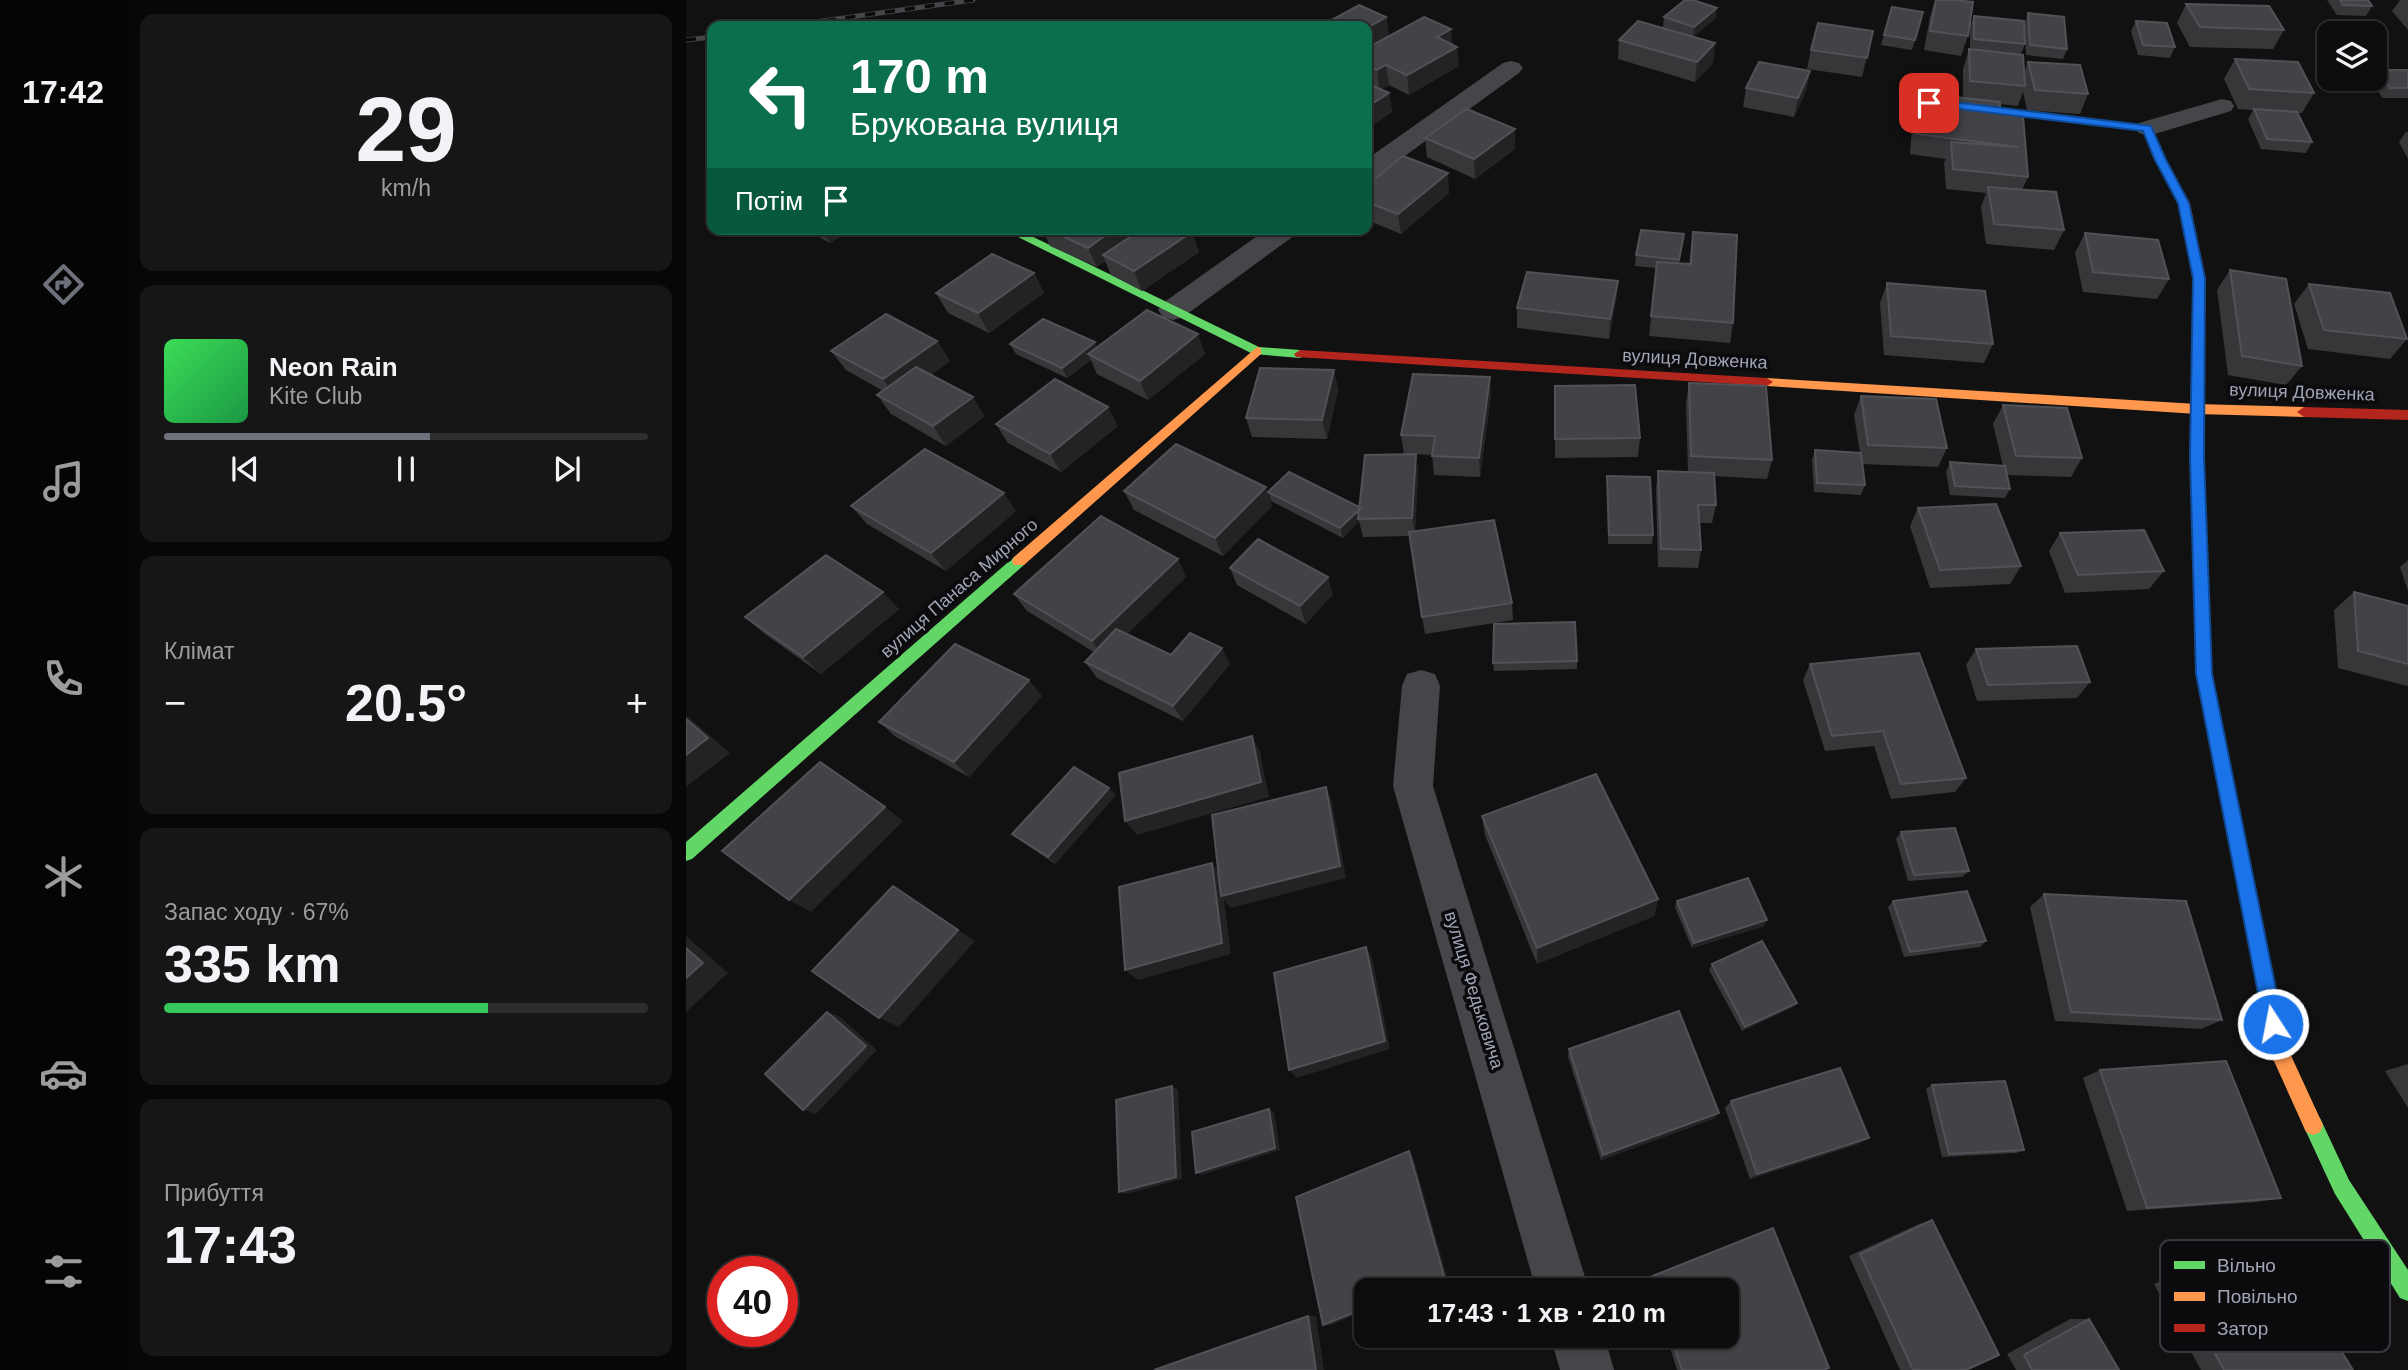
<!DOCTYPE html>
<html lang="uk">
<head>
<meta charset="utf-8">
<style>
  body { margin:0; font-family:Arial,sans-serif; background:#161616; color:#f1f3f6; height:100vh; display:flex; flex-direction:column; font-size:26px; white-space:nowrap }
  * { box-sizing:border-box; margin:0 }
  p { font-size:23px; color:#9a9c9d }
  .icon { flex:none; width:38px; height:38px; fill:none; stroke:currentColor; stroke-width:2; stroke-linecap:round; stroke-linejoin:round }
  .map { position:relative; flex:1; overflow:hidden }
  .sheet { display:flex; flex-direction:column; gap:14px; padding:14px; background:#070707; width:560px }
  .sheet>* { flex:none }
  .banner { position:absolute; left:21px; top:21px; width:665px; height:214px; border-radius:14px; box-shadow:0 2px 5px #0004,0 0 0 2px #2d2d2e; background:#0b6e4f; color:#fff; overflow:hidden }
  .buttons { position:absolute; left:1631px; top:21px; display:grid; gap:14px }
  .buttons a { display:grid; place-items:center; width:70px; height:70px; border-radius:14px; background:#0d0d0d; box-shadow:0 2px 5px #0004,0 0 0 2px #2d2d2e; font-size:35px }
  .speed { position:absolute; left:21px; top:1256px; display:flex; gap:14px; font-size:35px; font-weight:700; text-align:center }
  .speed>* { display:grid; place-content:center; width:91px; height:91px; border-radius:50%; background:#0d0d0d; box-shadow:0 2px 5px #0004,0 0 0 2px #2d2d2e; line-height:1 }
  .speed .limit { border:10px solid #d22; background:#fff; color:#111 }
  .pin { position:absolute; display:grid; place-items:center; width:60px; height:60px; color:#fff; margin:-30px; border-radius:14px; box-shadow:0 4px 10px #0006 }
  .me { position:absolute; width:77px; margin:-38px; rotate:349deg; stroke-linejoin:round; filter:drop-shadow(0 0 5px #0008) }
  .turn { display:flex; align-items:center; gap:24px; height:147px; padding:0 28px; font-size:32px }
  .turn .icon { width:91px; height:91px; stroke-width:2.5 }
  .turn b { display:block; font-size:49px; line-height:60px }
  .then { display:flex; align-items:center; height:66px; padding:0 28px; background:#0003; gap:14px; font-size:26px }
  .big { font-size:52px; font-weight:800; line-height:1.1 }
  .sheet .card { flex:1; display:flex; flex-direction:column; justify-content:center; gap:10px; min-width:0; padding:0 24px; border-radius:14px; background:#161616 }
  .sheet .dial { align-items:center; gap:0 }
  .dial b { font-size:91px; line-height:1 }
  .song { display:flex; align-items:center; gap:21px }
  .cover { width:84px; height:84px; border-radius:10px; background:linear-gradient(135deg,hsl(130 70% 55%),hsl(140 70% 35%)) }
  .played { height:7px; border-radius:4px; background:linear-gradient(90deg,#6e717b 55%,#2d2d2e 55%) }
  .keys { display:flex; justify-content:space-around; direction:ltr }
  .heat { display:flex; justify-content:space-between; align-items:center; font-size:38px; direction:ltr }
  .charge { height:10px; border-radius:5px; background:linear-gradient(90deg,#34c759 67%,#2d2d2e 0) }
  .trip { position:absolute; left:668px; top:1278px; width:385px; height:70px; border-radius:14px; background:#0d0d0d; box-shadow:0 2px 5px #0004,0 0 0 2px #2d2d2e; font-weight:800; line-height:70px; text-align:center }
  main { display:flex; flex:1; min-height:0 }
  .tabs { display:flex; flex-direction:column; width:126px; justify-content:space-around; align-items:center; background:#050505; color:#9a9c9d }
  .tabs .icon { width:49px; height:49px }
  .tabs .on { color:#6e717b }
  .tabs b { font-size:32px; color:#f1f3f6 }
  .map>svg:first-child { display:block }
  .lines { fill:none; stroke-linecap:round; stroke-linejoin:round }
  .street { fill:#45464a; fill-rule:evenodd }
  .fast { fill:#63d668; fill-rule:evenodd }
  .slow { fill:#ff974d; fill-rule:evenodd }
  .jam { fill:#b3261e; fill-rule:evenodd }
  .rail-casing { stroke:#45464a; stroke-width:5 }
  .rail { stroke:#0b0b0d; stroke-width:3.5; stroke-dasharray:10; stroke-linecap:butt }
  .wall { fill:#37373a }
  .shaded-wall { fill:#232324 }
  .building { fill:#424347; stroke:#515258; stroke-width:2 }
  .route { fill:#1a73e8; stroke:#114b97; stroke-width:2 }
  .labels { text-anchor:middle; stroke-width:7; stroke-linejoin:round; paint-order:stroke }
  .street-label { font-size:18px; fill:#a0a4b4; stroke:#0b0b0d }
  .key { fill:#0b0b0d; stroke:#38393f; stroke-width:2 }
  .key-label { font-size:19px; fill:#a0a4b4 }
</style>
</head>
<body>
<main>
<nav class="tabs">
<b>17:42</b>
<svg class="icon on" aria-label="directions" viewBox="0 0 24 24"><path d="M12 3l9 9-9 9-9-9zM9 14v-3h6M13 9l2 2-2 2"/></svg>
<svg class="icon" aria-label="music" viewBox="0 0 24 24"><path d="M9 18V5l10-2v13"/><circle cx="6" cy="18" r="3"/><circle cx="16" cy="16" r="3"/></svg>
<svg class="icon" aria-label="phone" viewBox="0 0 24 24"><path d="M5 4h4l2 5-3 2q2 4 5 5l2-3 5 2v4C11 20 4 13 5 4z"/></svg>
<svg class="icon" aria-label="climate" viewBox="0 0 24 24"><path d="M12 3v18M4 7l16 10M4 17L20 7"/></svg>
<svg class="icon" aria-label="car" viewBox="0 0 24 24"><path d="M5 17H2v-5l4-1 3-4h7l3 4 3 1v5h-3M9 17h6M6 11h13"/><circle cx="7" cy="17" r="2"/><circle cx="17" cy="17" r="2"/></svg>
<svg class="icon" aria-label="filters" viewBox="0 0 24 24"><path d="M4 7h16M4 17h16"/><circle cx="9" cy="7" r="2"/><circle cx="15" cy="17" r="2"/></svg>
</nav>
<section class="sheet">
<div class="card dial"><b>29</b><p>km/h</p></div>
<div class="card">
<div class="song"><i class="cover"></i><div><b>Neon Rain</b><p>Kite Club</p></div></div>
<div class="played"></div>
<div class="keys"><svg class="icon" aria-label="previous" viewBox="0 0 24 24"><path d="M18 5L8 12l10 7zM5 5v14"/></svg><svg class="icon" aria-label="pause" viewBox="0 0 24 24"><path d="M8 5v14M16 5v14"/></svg><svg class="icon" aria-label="next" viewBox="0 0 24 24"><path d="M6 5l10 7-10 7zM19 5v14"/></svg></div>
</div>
<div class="card"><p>Клімат</p>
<div class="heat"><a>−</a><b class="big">20.5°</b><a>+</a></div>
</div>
<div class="card"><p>Запас ходу · 67%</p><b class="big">335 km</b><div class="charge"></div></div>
<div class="card"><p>Прибуття</p><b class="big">17:43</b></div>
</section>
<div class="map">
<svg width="1722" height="1370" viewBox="0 0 1722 1370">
  <rect width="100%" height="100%" fill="#111"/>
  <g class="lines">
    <path class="street" d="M825 61 833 63 837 68 833 73 690 177 681 179V159L817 63Z
      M1536 99 1545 101 1548 106 1545 111 1462 136 1453 133 1449 128 1453 123Z
      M581 229H613L609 235 497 317 487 320 477 317 472 310 477 303Z
      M735 670 749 674 754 686 747 786 903 1290H850L707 786 716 686 721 674Z
      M864 1335H918L928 1370H874Z"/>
    <path class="fast" d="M316 229H331L573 347 614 350 620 354 614 358 567 354Z
      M1513 272 1519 276 1518 457 1521 558 1514 564 1507 558 1504 457 1507 276Z
      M333 555 338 557 340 561 338 565 6 859 0 861V842L328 557Z
      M1627 1115 1634 1118 1663 1180 1722 1270V1301L1714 1298 1649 1194 1617 1125 1620 1118Z"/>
    <path class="slow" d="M571 347 575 348V354L338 565H328L326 561 328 557Z
      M1081 378 1511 404 1618 407 1625 412 1618 417 1511 414 1081 386 1075 382Z
      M1514 552 1521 558 1526 674 1602 1049 1637 1125 1634 1132 1627 1135 1620 1132 1583 1050 1510 674 1507 558Z"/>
    <path class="jam" d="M1263 102 1466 126 1479 160 1504 203 1519 276 1517 279 1513 280 1507 276 1492 203 1469 160 1458 131 1259 107 1258 105Z
      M614 350 1081 378 1087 382 1081 386 610 357 608 354Z
      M1618 407 1722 410V420L1618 417 1611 412Z"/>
    <g class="rail-casing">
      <path id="rail" d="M100 26 287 0
        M0 40 26 37"/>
    </g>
    <use href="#rail" class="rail"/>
  </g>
  <path class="wall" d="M1249 0 1282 36 1275 56 1238 50 1244 17Z
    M1641 0H1682L1686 6 1680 16 1651 15Z
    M1714 0H1722V30L1706 11Z
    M1500 4 1598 30 1587 49 1504 47 1491 23Z
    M1206 7 1237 12 1226 50 1195 45Z
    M1342 13 1381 49 1377 59 1340 55 1339 23Z
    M1288 16 1339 44 1335 54 1284 49V26Z
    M700 17 703 36 766 44 773 66 723 95 703 85 695 89 703 93 706 112 681 129V26Z
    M978 17 1030 18 1007 37 977 27Z
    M1450 21 1489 47 1484 58 1452 55 1445 31Z
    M1187 31 1176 77 1121 69 1125 50Z
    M933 40 1029 43 1027 63 1009 82 932 59Z
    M1283 49 1338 72 1342 62 1402 94 1394 114 1341 110 1337 92 1332 106 1314 104V113L1342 177 1336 190 1378 230 1368 250 1300 244 1295 207 1300 193 1260 189 1258 162 1260 159 1224 154 1227 113 1233 93 1277 98V69Z
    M1549 59 1628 93 1616 113H1612L1626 142 1620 153 1575 149 1562 119 1567 110 1552 109 1538 79Z
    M1689 70H1722V98H1697L1682 80 1683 79H1689Z
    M1124 71 1120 91 1108 117 1057 107 1060 88Z
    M829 129V149L789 179 741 157 739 138Z
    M1720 132H1722V159L1713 142Z
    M681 185 763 193 715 234 681 220Z
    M118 229H167L144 243Z
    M356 229H451L452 232H506L513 252 456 291 425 275 419 261 411 267 364 246Z
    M1007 232 1047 323 1044 343 963 336 970 268 949 266 950 255 998 234 993 264H1003Z
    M1399 233 1483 279 1471 299 1397 292 1389 253Z
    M1544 270 1616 366 1600 385 1542 375 1531 290Z
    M348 273 358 293 303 333 262 313 250 293Z
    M932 281 930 301 923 339 831 328V308Z
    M1201 283 1307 344 1298 363 1198 355 1194 303Z
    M1623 284 1721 339 1704 359 1622 349 1608 304Z
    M251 341 264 361 244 375 299 416 260 446 205 414 191 395 197 391 160 370 145 351Z
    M324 344 411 348 519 354 462 400 411 374 405 360 381 378 330 354Z
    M648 370 652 390 641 439 566 437 560 418Z
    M1003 383 1086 460 1081 479 1028 476 1030 505 1026 523H1014L1015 550 1012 568 972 567 970 490 972 471 1002 472 1000 403Z
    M869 386 954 438 952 457 869 458Z
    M805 396 794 477 748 475 746 455 730 454 732 473 729 531 826 603 827 620 739 634 723 536 677 537 673 521 657 538 585 501 582 492 674 507 728 454H718L715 435Z
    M1175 396 1261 448 1252 467 1176 464 1179 485 1175 495 1128 492 1126 460 1129 450 1174 453 1168 415Z
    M1317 405 1396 458 1385 477 1321 475 1324 489 1319 498 1264 495 1260 472 1264 462 1317 466 1307 424Z
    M310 424 432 426 375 472 322 443Z
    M921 476 967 535 966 544H922Z
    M438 491 586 506 537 556 448 510Z
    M165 506 330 511 260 571 181 524Z
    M1232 508 1335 566 1324 584 1244 588 1224 526Z
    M1374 533 1478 571 1463 589 1379 593 1363 551Z
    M492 559 500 577 441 634 485 655 544 664 497 721 411 678 399 662 408 652 341 611 328 594Z
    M1722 560V591L1714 567Z
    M544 568 647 594 620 624 551 585Z
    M1668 592 1722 606V686H1721L1652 668 1648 610Z
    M213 609 135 674 79 634 59 617Z
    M1290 649 1404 682 1391 698 1291 701 1280 665Z
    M891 661V669L808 671 807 663Z
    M1124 664 1280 778 1269 792 1205 799 1188 746 1139 751 1117 680Z
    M356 696 283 777 210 737 193 722Z
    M430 795 369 864 334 840 326 834Z
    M796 816 972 899 968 916 851 964 799 835Z
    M1215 832 1283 871 1276 877 1222 881 1210 839Z
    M1358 894 1536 1020 1515 1029 1369 1021 1344 907Z
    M991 901 1078 926 1006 948 989 907Z
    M1207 901 1300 941 1294 947 1218 957 1202 907Z
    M1026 964 1111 1003 1107 1007 1056 1031 1023 970Z
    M883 1049 1033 1113 1027 1119 915 1160 882 1057Z
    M1722 1064V1108L1699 1071Z
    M1414 1070 1595 1198 1571 1202 1441 1211 1397 1078Z
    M1246 1085 1338 1150 1330 1153 1256 1157 1240 1089Z
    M1045 1101 1173 1144 1064 1179 1039 1108Z
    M1246 1220 1280 1370H1214L1163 1256 1233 1224Z
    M1087 1228 1137 1370H991L980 1335H1041V1290H964L960 1278Z
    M1589 1243 1667 1370H1515L1468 1284 1564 1245Z
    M1384 1319H1403L1433 1370H1330L1321 1354Z"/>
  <path class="shaded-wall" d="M1031 8 1030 18 1007 37 1008 27Z
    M700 17 703 37 681 49V28Z
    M765 29 767 49 751 37Z
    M1029 43 1027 63 1009 82 1011 62Z
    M771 47 773 66 723 95 721 75Z
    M700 65 703 85 693 90 691 70Z
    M1124 71 1120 91 1108 117 1112 98Z
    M703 93 706 112 681 129V107Z
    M829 129V149L789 179 788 159Z
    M762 173 763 193 715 234 712 214Z
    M135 229H167L144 243Z
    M428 229H451L454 236 417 255 419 261 411 267 402 248Z
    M506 232 513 252 456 291 448 271Z
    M348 273 358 293 303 333 292 313Z
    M932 281 930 301 923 339 924 319Z
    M512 334 519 354 462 400 454 381Z
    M251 341 264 361 210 398 197 379Z
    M409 342 413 353 402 354 405 360 381 378 376 368Z
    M648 370 652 390 641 439 636 420Z
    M804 377 805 396 794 477 793 458Z
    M287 397 299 416 260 446 247 426Z
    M422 407 432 426 375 472 364 454Z
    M730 454 732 473 729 536 726 518Z
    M580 487 586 506 537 556 529 538Z
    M318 493 330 511 260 571 245 553Z
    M675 508 673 521 657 538 654 528Z
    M492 559 500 577 417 657 406 641Z
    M642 577 647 594 620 624 614 606Z
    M197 592 213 609 135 674 117 657Z
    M536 648 544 664 497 721 487 706Z
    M343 680 356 696 283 777 268 762Z
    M0 715 44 753 0 787Z
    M566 736 574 752 583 797 451 835 439 821Z
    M640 787 646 802 660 878 545 908 538 900 545 954 452 980 439 970 526 863 535 876Z
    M423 788 430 795 369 864 362 857Z
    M199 807 217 821 125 912 103 900Z
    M207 886 289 941 213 1027 193 1018Z
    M972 899 968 916 851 964V948Z
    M1081 920 1078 926 1006 948 1008 943Z
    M0 936 42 973 0 1012Z
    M680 947 686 958 704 1049 611 1078 603 1070Z
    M1111 1003 1107 1007 1056 1031 1059 1027Z
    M141 1012 153 1016 191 1050 130 1114 117 1110Z
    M486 1086 492 1090 496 1179 440 1194 433 1192Z
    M583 1109 588 1112 594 1150 516 1175 510 1173Z
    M1033 1113 1027 1119 915 1160 917 1155Z
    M1183 1138 1173 1144 1064 1179 1071 1174Z
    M723 1151 727 1157 761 1277 731 1290H724Z
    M681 1307V1310L645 1325H637Z
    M622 1316H630L638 1370H630Z"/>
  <path class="building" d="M999 0H1007L1031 8 1008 27 978 17Z
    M1250 0H1269L1287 2 1282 36 1244 31Z
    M1654 0H1682L1686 6 1657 5Z
    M1500 4 1583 6 1598 30 1514 27Z
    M673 5 700 17 681 28V26H635Z
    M1206 7 1237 12 1229 40 1198 35Z
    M1342 13 1378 17 1381 49 1344 45Z
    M1288 16 1338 21 1339 44 1288 39Z
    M738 17 765 29 751 37 771 47 721 75 700 65 691 70 681 66V48Z
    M952 21 1029 43 1011 62 933 40Z
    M1450 21 1481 23 1489 47 1457 45Z
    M1132 23 1187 31 1181 58 1125 50Z
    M1283 49 1337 55 1339 86 1284 81Z
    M1549 59 1612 62 1628 93 1563 89Z
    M1073 62 1124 71 1112 98 1060 88Z
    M1342 62 1394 65 1402 94 1349 90Z
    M1689 70H1722V88H1704Z
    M681 83 703 93 681 107Z
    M1233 93 1314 102V113L1337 116 1342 177 1267 169 1265 142 1332 147 1230 134Z
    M781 109 829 129 788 159 739 138Z
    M1568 109 1611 112 1626 142 1581 139Z
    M717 156 762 173 712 214 681 202V185Z
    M1302 187 1370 192 1378 230 1308 224Z
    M361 229H428L402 248Z
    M456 229H501L506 232 448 271 417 255Z
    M955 230 998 234 993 260 950 255Z
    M1007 232 1051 235 1047 323 965 316 971 262 1005 264Z
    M1399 233 1472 240 1483 279 1407 272Z
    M306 254 348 273 292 313 250 293Z
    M1544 270 1600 279 1616 366 1556 356Z
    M841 272 932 281 924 319 831 308Z
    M1201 283 1299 291 1307 344 1205 336Z
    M1623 284 1704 293 1721 339 1638 330Z
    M461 310 512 334 454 381 402 354Z
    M200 314 251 341 197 379 145 351Z
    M357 319 409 342 376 368 324 344Z
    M230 367 287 397 247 426 191 395Z
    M574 368 648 370 636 420 560 418Z
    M727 374 804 377 793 458 746 456 749 436 715 435Z
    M369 379 422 407 364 454 310 424Z
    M1003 383 1080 386 1086 460 1005 456Z
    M949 385 954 438 869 439V386Z
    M1175 396 1250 399 1261 448 1182 445Z
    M1317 405 1381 408 1396 458 1330 456Z
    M490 444 580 487 529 538 438 491Z
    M239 449 318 493 245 553 165 506Z
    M1129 450 1175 453 1179 485 1131 483Z
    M730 454 726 518 672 519 679 455Z
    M1264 462 1319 466 1324 489 1269 486Z
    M972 471 1028 473 1030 505H1012L1015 550 975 549Z
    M603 472 675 508 654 528 582 492Z
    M921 476 964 477 967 535H923Z
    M1310 504 1335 566 1254 570 1232 508Z
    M415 516 492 559 406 641 328 594Z
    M808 520 826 603 736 617 723 532Z
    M1458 530 1478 571 1392 575 1374 533Z
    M572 539 642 577 614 606 544 568Z
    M140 555 197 592 117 657 59 617Z
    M1668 592 1722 606V664L1672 651Z
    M889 622 891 661 807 663 808 624Z
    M430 629 485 655 504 633 536 648 487 706 399 662Z
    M269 644 343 680 268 762 193 722Z
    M1391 646 1404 682 1302 685 1290 649Z
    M1233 653 1280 778 1215 784 1197 731 1146 736 1124 664Z
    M0 719 22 738 0 755Z
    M566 736 575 782 439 821 433 773Z
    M134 762 199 807 103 900 36 851Z
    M388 767 423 788 362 857 326 834Z
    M910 774 972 899 851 948 796 816Z
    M640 787 654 866 535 896 526 815Z
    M1269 828 1283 871 1228 875 1215 832Z
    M526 863 536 943 439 970 433 887Z
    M1062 878 1081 920 1008 943 991 901Z
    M207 886 272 930 193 1018 126 971Z
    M1281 891 1300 941 1224 952 1207 901Z
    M1358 894 1500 901 1536 1020 1385 1012Z
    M1076 941 1111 1003 1059 1027 1026 964Z
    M680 947 699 1041 603 1070 588 973Z
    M0 948 17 963 0 978Z
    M993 1011 1033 1113 917 1155 883 1049Z
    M141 1012 180 1046 117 1110 79 1074Z
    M1540 1061 1595 1198 1461 1208 1414 1070Z
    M1154 1068 1183 1138 1071 1174 1045 1101Z
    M1319 1081 1338 1150 1263 1154 1246 1085Z
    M486 1086 490 1177 433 1192 430 1100Z
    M583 1109 589 1148 510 1173 506 1132Z
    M723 1151 758 1276 724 1290H681V1307L637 1325 610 1197Z
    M1246 1220 1313 1355 1280 1370H1227L1174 1254Z
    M1087 1228 1143 1368 1137 1370H996L984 1335H1041V1290H968L964 1277Z
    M1589 1243 1667 1370H1538L1490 1283Z
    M622 1316 630 1370H468Z
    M1403 1319 1433 1370H1346L1338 1355Z"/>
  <path class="route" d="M1243 99 1465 126 1480 160 1503 203 1519 278 1518 457 1526 674 1597 1024 1594 1030 1587 1033 1580 1030 1578 1024 1510 674 1504 457 1507 278 1492 203 1469 160 1457 131 1240 105 1238 103Z"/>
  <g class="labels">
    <g class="street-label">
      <text transform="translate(1009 359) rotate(3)" y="6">вулиця Довженка</text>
      <text transform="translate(1616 392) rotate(2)" y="6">вулиця Довженка</text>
      <text transform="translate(273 588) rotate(-41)" y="6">вулиця Панаса Мирного</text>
      <text transform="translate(788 990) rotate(73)" y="6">вулиця Федьковича</text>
    </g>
  </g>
  <rect x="1474" y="1240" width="230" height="112" rx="10" class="key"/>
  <rect x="1488" y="1261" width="31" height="8" fill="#63d668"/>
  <rect x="1488" y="1292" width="31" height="9" fill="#ff974d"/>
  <rect x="1488" y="1324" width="31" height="8" fill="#b3261e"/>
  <g class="key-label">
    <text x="1531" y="1272">Вільно</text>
    <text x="1531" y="1303">Повільно</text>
    <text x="1531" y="1335">Затор</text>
  </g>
</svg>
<div class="buttons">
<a><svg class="icon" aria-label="layers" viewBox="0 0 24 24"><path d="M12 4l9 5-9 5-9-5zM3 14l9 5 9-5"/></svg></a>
</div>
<div class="speed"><div class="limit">40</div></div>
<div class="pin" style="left:1243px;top:103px;background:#d93025"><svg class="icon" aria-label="arrive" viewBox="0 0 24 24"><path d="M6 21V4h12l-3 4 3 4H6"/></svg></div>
<svg class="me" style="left:1587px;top:1024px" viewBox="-20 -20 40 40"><circle r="17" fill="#1a73e8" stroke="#fff" stroke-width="3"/><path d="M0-11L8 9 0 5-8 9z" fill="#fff"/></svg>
<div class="trip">17:43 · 1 хв · 210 m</div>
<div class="banner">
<div class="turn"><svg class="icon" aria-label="left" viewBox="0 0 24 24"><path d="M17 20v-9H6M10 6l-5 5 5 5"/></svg><div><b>170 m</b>Брукована вулиця</div></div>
<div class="then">Потім<svg class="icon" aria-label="arrive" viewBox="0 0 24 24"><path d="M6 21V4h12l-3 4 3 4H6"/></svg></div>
</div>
</div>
</main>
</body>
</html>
